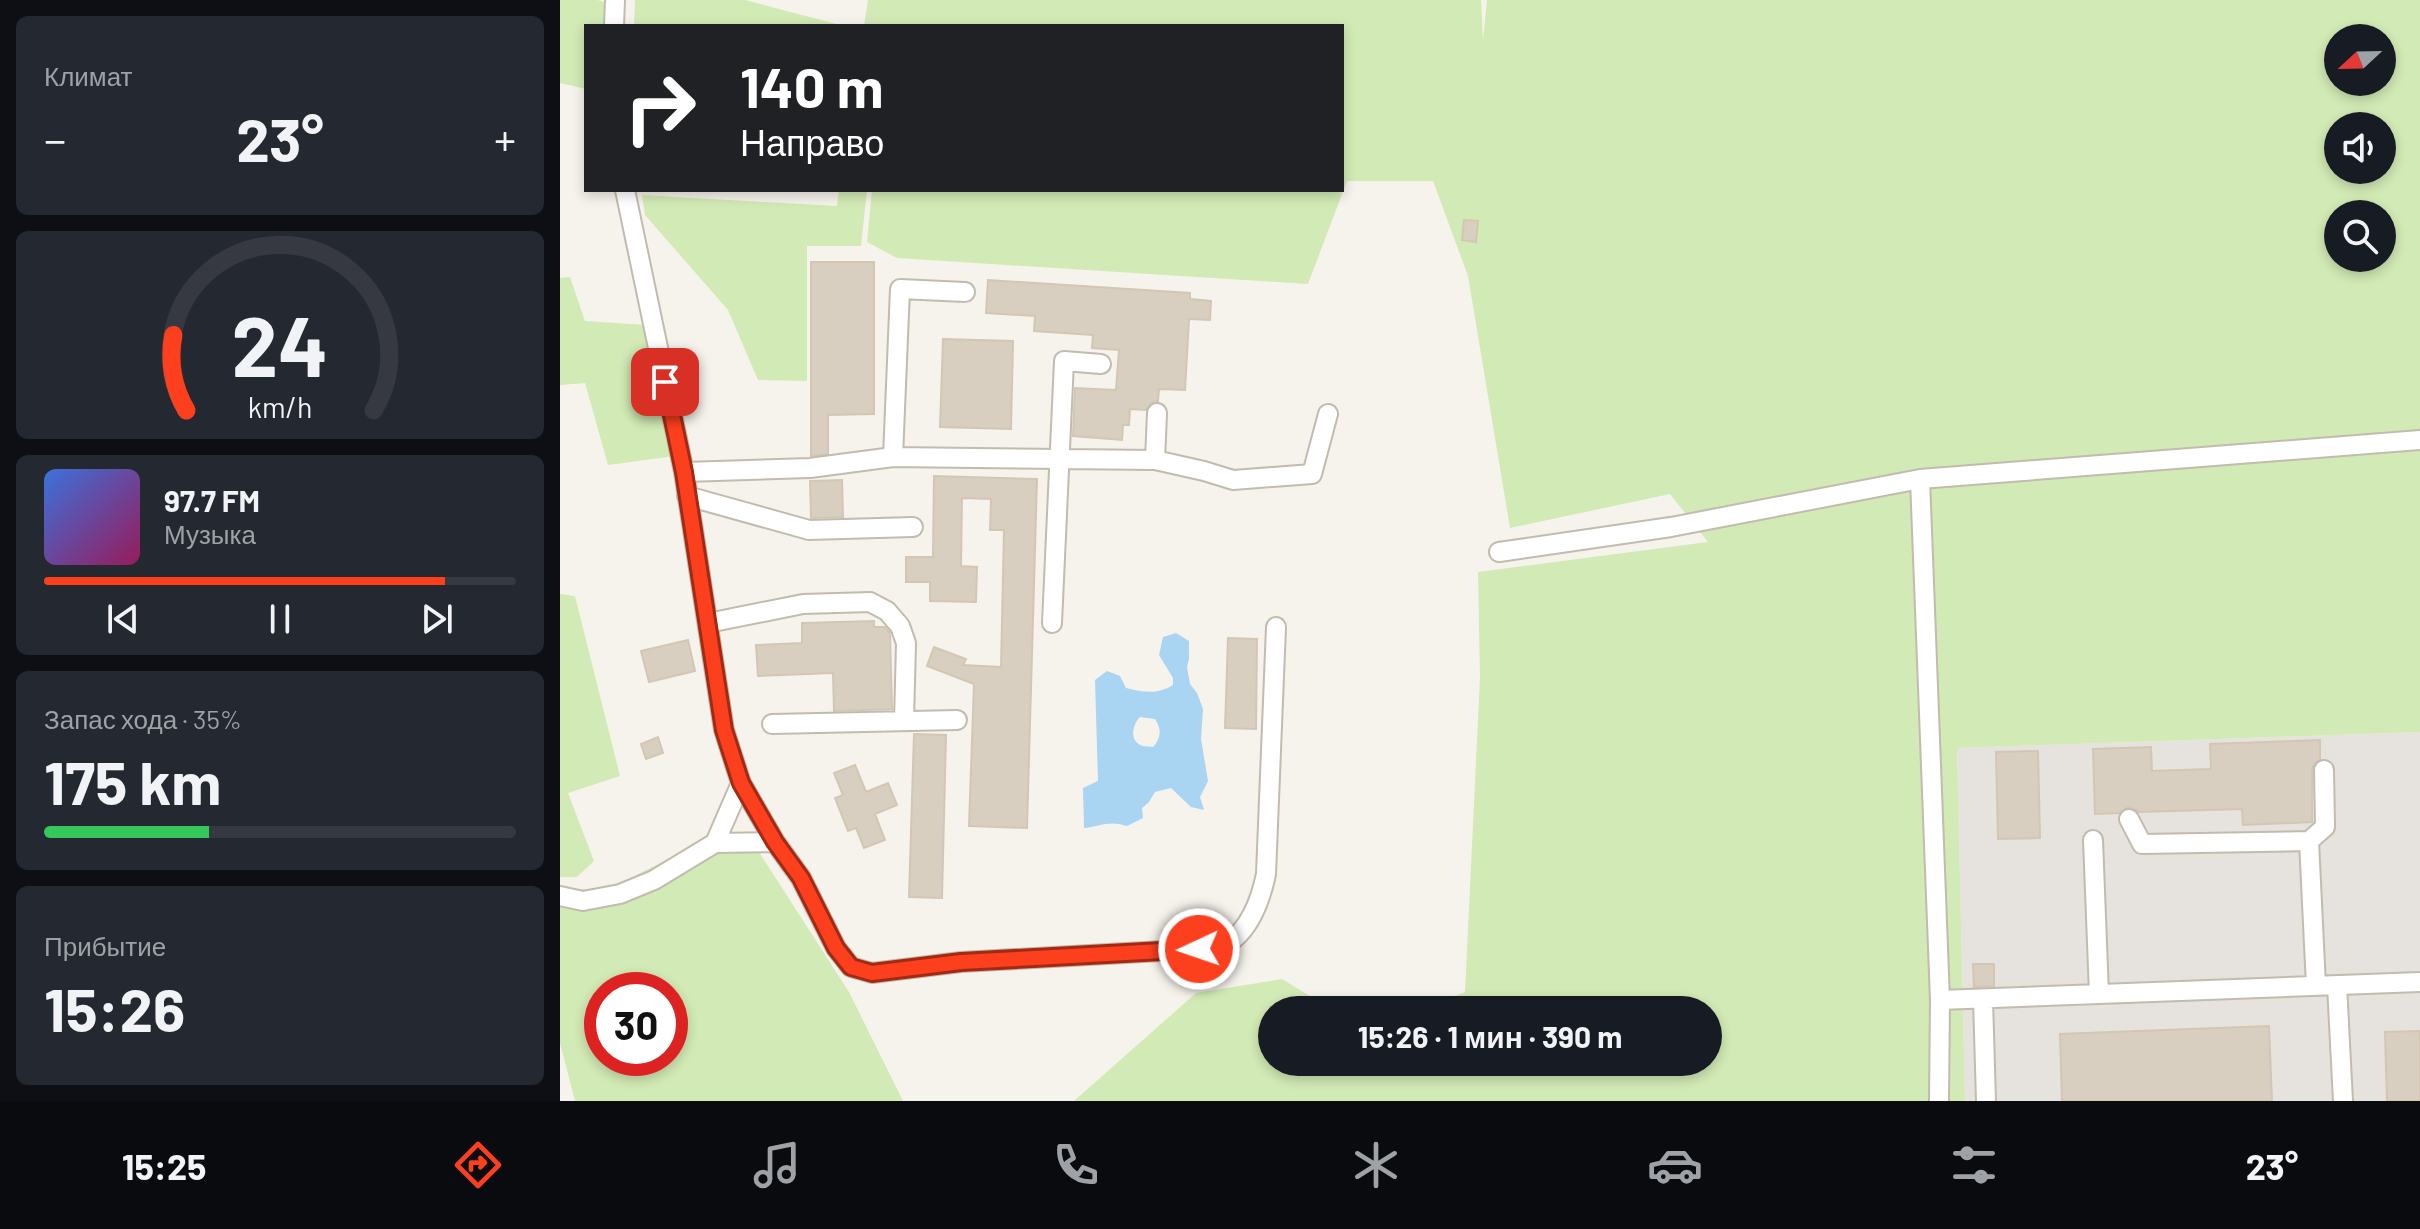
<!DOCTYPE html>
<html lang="ru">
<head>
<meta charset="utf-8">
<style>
  body { margin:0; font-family:Barlow,sans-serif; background:#242831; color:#f1f3f6; height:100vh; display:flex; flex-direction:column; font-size:30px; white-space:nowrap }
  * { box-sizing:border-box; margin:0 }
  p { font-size:26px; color:#9ea1a6 }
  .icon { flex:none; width:44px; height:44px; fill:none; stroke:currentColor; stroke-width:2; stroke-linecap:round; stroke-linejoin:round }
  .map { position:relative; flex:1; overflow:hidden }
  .details { display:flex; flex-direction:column; gap:16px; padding:16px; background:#0d0f14; width:560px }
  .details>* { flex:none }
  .top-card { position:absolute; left:24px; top:24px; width:760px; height:168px; border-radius:0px; box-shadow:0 4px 12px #0003; background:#202124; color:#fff; overflow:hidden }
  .needle { width:52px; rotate:248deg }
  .controls { position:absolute; left:1764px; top:24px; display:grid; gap:16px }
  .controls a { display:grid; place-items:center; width:72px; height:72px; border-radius:50%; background:#171b24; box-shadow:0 4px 12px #0003; font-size:40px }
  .speed { position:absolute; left:24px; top:972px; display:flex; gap:16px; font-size:40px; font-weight:700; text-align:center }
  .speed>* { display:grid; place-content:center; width:104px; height:104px; border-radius:50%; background:#171b24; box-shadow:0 4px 12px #0003; line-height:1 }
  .speed .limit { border:12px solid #d22; background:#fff; color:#111 }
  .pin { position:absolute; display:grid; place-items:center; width:68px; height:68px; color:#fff; margin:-34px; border-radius:16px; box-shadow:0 4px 12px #0006 }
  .me { position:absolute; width:88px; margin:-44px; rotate:267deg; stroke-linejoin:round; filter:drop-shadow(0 0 6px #0008) }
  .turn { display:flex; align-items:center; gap:28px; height:168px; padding:0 24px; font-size:36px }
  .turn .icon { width:104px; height:104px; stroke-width:2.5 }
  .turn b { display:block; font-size:56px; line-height:68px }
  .big { font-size:60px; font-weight:700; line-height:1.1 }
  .details .widget { flex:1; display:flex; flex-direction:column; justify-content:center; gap:12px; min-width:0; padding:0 28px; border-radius:12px; background:#242831 }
  .details .dial { align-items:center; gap:0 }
  .dial svg { height:208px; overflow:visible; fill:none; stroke:#363941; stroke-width:7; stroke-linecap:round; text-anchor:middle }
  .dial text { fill:#f1f3f6; stroke:none }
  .song { display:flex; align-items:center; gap:24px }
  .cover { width:96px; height:96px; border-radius:12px; background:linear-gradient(135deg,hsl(220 70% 55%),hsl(330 70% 35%)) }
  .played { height:8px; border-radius:4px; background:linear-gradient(90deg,#fc3f1d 85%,#363941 85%) }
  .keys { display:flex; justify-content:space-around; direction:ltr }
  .heat { display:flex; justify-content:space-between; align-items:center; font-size:44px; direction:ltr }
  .charge { height:12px; border-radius:6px; background:linear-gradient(90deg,#34c759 35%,#363941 0) }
  .trip { position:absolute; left:698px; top:996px; width:464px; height:80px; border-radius:40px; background:#171b24; box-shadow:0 4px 12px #0003; font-weight:700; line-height:80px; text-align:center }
  .tabs { display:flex; height:128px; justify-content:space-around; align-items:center; background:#090b0e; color:#9ea1a6 }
  .tabs .icon { width:56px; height:56px }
  .tabs .selected { color:#fc3f1d }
  .tabs b { font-size:36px; color:#f1f3f6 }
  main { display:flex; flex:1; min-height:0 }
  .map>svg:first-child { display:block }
  .industrial { fill:#e6e2dd }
  .green { fill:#d2eab5; fill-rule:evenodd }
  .water { fill:#a9d4f2; fill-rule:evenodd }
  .building { fill:#d8cfc1; stroke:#d3c7b4; stroke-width:2 }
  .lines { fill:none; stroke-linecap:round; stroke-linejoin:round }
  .minor-casing { stroke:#c2bbae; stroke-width:22 }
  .minor { stroke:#fff; stroke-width:18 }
  .route-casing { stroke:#a42913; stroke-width:20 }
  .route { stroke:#fc3f1d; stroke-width:14 }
</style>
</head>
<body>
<main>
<section class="details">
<div class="widget"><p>Климат</p>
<div class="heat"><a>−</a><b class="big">23°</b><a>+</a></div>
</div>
<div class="widget dial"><svg viewBox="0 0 100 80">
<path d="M14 69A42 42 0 1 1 86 69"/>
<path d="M14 69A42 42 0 0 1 9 40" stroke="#fc3f1d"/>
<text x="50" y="56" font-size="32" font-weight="700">24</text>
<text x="50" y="72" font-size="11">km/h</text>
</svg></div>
<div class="widget">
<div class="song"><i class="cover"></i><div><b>97.7 FM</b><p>Музыка</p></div></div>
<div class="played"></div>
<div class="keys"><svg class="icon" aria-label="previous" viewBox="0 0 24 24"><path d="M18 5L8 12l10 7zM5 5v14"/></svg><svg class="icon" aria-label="pause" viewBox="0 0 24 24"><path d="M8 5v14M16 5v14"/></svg><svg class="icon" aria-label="next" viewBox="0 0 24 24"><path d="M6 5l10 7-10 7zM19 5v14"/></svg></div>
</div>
<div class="widget"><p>Запас хода · 35%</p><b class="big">175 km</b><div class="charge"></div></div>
<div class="widget"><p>Прибытие</p><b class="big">15:26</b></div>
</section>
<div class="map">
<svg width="1860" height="1101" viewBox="0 0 1860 1101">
  <rect width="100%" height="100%" fill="#f6f3ec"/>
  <path class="industrial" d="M1860 732V1101H1405L1397 748Z"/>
  <path class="green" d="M0 0H38L56 7V26H26V89L0 83Z
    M75 0H185L284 26H74Z
    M308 0H921L923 41 927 0H1860V732L1397 748 1405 1101H514L636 993 722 979 773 1010H712V1062H1148V1010H860L905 992 920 678 918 572 1148 542 1110 494 950 528 908 276 873 181H787L748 284 337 258 307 242 312 190H782V26H304ZM1778 38H1822V82H1778ZM1778 126H1822V170H1778ZM1778 214H1822V258H1778Z
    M279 190H307L301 246H247V381L198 380 168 310 85 215 82 195 277 206Z
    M10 277 25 321 86 325 115 456 48 465 25 383 0 385V278Z
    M0 594 15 596 60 776 8 793 34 861 17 877H0Z
    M197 849 289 992 343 1101H15L0 1043V891L53 887 116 855ZM42 990H110V1058H42Z"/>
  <path class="water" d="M616 633 629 641V659L627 667 630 684 637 693 643 709 641 739 648 781 640 797 644 810 631 807 611 788 595 792 589 802 582 808 583 818 567 826C549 820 542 826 524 828L523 788 538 781 535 680 547 671 560 676 566 688C583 692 597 695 613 685V678L599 655 603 637ZM580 717 595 719C602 730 601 738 593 747 589 746 584 747 580 745 569 739 573 724 580 717Z"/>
  <path class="building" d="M904 220 918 221 916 242 902 240Z
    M251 262H314V414L268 415V454L251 456Z
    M428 280 630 293V299L651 301 650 320 629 319 625 390 599 389 598 401 591 403 586 410 570 409 569 425H563L562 440 513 436 515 388 556 390 559 350 532 348 533 335 474 331 475 316 426 313Z
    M383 339 453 341 451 429 380 427Z
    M374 476 477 479 467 828 409 826 414 684 367 666 374 647 406 659 403 665 441 667 444 530H430L431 499 402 498 401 566 417 567 416 602 370 601V582H346V557H373Z
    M282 480 283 517 251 518 250 481Z
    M314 621V627H325L330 633 332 709 274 711 273 673 198 676 196 645 242 643V623Z
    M668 638 697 639 696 729 665 728Z
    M128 640 135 671 89 682 81 651Z
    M354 734 386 735 382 898 349 897Z
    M98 737 103 753 86 759 81 744Z
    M1760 740V759L1754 764 1752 770V822L1683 825 1682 809 1579 812 1569 807 1559 813 1535 814 1533 749 1591 747 1592 771 1651 769 1650 744Z
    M1478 751 1480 838 1438 839 1436 752Z
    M295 765 306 792 328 783 337 805 315 814 325 840 304 848 296 828 288 831 275 798 283 795 274 773Z
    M1413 964H1434V986L1414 987Z
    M1709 1026 1712 1101H1502L1500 1034Z
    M1860 1031V1101H1827L1825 1032Z"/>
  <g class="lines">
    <g class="minor-casing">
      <path id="minor" d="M54 26 55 0
        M65 190 124 472 164 730 181 783 215 842 241 878 276 948 291 967 312 973 401 962 639 949C647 948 658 949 664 945 689 933 701 899 706 874L716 627
        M333 457 340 289 405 292
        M595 460 597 413
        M124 472 250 468 333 457 595 460 644 471 673 480 752 474 768 414
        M1360 479 1380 1000 1379 1101
        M127 496 249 530 353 527
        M939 552 1111 527 1360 479 1860 440
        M148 623 243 604 310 602 327 611 340 626 346 643 344 721
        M492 623 504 361 541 364
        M212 724 397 720
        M1569 819 1582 844 1749 841 1756 986
        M1533 840 1539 994
        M1749 841 1765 827 1764 770
        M155 843 215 842
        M0 896 23 901 60 894 94 880 155 843 181 783
        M1777 985 1783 1101
        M1423 999 1426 1101
        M1380 1000 1860 982"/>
    </g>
    <use href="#minor" class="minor"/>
  </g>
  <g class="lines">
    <g class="route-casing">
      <path id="route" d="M105 382 124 472 164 730 181 783 215 842 241 878 276 948 291 967 312 973 401 962 639 949"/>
    </g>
    <use href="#route" class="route"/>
  </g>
</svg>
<div class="controls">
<a><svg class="needle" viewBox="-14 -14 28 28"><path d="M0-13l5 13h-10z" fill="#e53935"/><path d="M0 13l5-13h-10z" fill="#9ea1a6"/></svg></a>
<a><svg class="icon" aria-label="sound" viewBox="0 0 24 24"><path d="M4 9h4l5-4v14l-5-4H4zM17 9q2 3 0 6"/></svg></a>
<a><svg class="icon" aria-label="search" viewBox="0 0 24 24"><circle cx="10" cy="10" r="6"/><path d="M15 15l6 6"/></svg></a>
</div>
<div class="speed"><div class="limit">30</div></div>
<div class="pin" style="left:105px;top:382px;background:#d93025"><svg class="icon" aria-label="arrive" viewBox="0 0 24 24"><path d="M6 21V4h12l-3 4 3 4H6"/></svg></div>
<svg class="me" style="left:639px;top:949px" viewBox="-20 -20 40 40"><circle r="17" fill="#fc3f1d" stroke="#fff" stroke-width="3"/><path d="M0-11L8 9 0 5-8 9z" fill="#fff"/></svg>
<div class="trip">15:26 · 1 мин · 390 m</div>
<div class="top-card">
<div class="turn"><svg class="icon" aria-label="right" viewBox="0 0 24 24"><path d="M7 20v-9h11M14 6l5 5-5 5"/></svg><div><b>140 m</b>Направо</div></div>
</div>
</div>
</main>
<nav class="tabs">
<b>15:25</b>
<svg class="icon selected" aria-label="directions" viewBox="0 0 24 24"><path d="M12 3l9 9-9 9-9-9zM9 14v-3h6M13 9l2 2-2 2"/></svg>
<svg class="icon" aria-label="music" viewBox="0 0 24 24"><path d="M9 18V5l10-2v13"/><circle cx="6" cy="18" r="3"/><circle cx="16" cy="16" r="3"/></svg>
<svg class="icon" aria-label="phone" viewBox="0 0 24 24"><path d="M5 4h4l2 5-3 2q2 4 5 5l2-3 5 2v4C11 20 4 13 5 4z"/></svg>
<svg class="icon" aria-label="climate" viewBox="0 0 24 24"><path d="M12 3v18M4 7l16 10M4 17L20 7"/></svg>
<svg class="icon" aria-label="car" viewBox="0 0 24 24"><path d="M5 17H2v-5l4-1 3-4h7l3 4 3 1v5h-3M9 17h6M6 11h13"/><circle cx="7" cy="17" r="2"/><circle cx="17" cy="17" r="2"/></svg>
<svg class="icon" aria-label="filters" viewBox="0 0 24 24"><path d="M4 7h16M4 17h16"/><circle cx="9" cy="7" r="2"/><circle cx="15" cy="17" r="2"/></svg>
<b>23°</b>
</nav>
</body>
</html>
